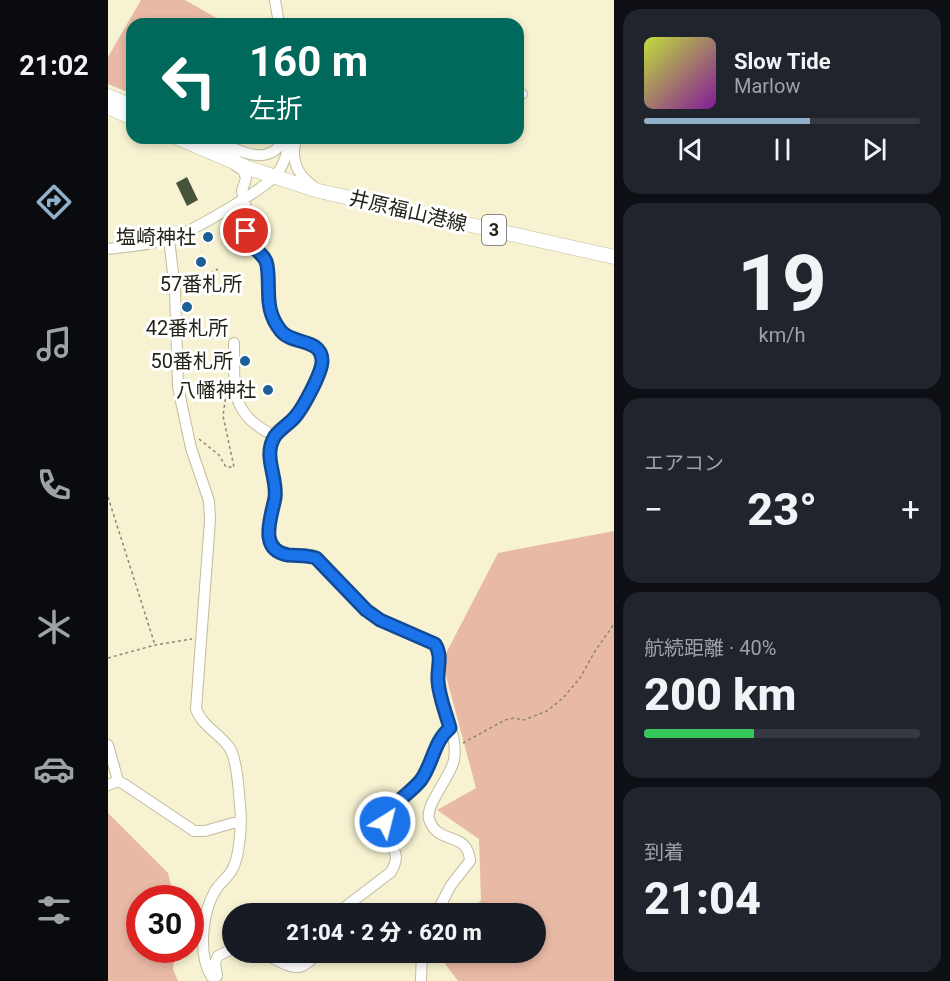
<!DOCTYPE html>
<html lang="ja">
<head>
<meta charset="utf-8">
<style>
  body { margin:0; font-family:Roboto,"Noto Sans JP",sans-serif; background:#20242c; color:#f1f3f6; height:100vh; display:flex; flex-direction:column; font-size:22px; white-space:nowrap }
  * { box-sizing:border-box; margin:0 }
  p { font-size:20px; color:#9ea1a6 }
  .icon { flex:none; width:33px; height:33px; fill:none; stroke:currentColor; stroke-width:2; stroke-linecap:round; stroke-linejoin:round }
  .map { position:relative; flex:1; overflow:hidden }
  .panel { display:flex; flex-direction:column; gap:9px; padding:9px; background:#0d0f14; width:336px }
  .panel>* { flex:none }
  .hud { position:absolute; left:18px; top:18px; width:398px; height:126px; border-radius:18px; box-shadow:0 3px 9px #0003; background:#00695c; color:#fff; overflow:hidden }
  .speed { position:absolute; left:18px; top:885px; display:flex; gap:12px; font-size:30px; font-weight:700; text-align:center }
  .speed>* { display:grid; place-content:center; width:78px; height:78px; border-radius:50%; background:#171b24; box-shadow:0 3px 9px #0003; line-height:1 }
  .speed .limit { border:9px solid #d22; background:#fff; color:#111 }
  .pin { position:absolute; display:grid; place-items:center; width:51px; height:51px; color:#fff; margin:-26px; border:3px solid #fff; border-radius:50%; box-shadow:0 2px 6px #0007 }
  .me { position:absolute; width:66px; margin:-33px; rotate:36deg; stroke-linejoin:round; filter:drop-shadow(0 0 4px #0008) }
  .turn { display:flex; align-items:center; gap:21px; height:126px; padding:0 24px; font-size:27px }
  .turn .icon { width:78px; height:78px; stroke-width:2.5 }
  .turn b { display:block; font-size:42px; line-height:51px }
  .big { font-size:45px; font-weight:800; line-height:1.1 }
  .panel .tile { flex:1; display:flex; flex-direction:column; justify-content:center; gap:9px; min-width:0; padding:0 21px; border-radius:18px; background:#20242c }
  .panel .dial { align-items:center; gap:0 }
  .dial b { font-size:78px; line-height:1 }
  .song { display:flex; align-items:center; gap:18px }
  .cover { width:72px; height:72px; border-radius:9px; background:linear-gradient(135deg,hsl(70 70% 55%),hsl(290 70% 35%)) }
  .played { height:6px; border-radius:3px; background:linear-gradient(90deg,#91b0ca 60%,#363941 60%) }
  .keys { display:flex; justify-content:space-around; direction:ltr }
  .heat { display:flex; justify-content:space-between; align-items:center; font-size:33px; direction:ltr }
  .charge { height:9px; border-radius:4px; background:linear-gradient(90deg,#34c759 40%,#363941 0) }
  .trip { position:absolute; left:114px; top:903px; width:324px; height:60px; border-radius:30px; background:#171b24; box-shadow:0 3px 9px #0003; font-weight:800; line-height:60px; text-align:center }
  main { display:flex; flex:1; min-height:0 }
  .dock { display:flex; flex-direction:column; width:108px; justify-content:space-around; align-items:center; background:#090b0e; color:#9ea1a6 }
  .dock .icon { width:42px; height:42px }
  .dock .selected { color:#91b0ca }
  .dock b { font-size:27px; color:#f1f3f6 }
  .map>svg:first-child { display:block }
  .green { fill:#e8b9a5 }
  .building { fill:#47543b }
  .lines { fill:none; stroke-linecap:round; stroke-linejoin:round }
  .minor-casing { stroke:#c0bc9c; stroke-width:12 }
  .major-casing { stroke:#c0bc9c; stroke-width:15 }
  .path { stroke:#8a8771; stroke-width:1.5; stroke-dasharray:3 3; stroke-linecap:butt }
  .minor { stroke:#fff; stroke-width:10 }
  .major { stroke:#fff; stroke-width:14 }
  .route-casing { stroke:#114b97; stroke-width:15 }
  .route { stroke:#1a73e8; stroke-width:10 }
  .poi-dot { fill:#1c5f94; stroke:#fff; stroke-width:2 }
  .labels { text-anchor:middle; stroke-width:6; stroke-linejoin:round; paint-order:stroke }
  .shield { fill:#fff; stroke:#66665d; stroke-width:1.5 }
  .shield-label { font-size:18px; font-weight:bold; fill:#252418 }
  .street-label { font-size:20px; fill:#252418; stroke:#fff }
  .poi-label { font-size:20px; fill:#252418; stroke:#fff; text-anchor:end }
</style>
</head>
<body>
<main>
<nav class="dock">
<b>21:02</b>
<svg class="icon selected" aria-label="directions" viewBox="0 0 24 24"><path d="M12 3l9 9-9 9-9-9zM9 14v-3h6M13 9l2 2-2 2"/></svg>
<svg class="icon" aria-label="music" viewBox="0 0 24 24"><path d="M9 18V5l10-2v13"/><circle cx="6" cy="18" r="3"/><circle cx="16" cy="16" r="3"/></svg>
<svg class="icon" aria-label="phone" viewBox="0 0 24 24"><path d="M5 4h4l2 5-3 2q2 4 5 5l2-3 5 2v4C11 20 4 13 5 4z"/></svg>
<svg class="icon" aria-label="climate" viewBox="0 0 24 24"><path d="M12 3v18M4 7l16 10M4 17L20 7"/></svg>
<svg class="icon" aria-label="car" viewBox="0 0 24 24"><path d="M5 17H2v-5l4-1 3-4h7l3 4 3 1v5h-3M9 17h6M6 11h13"/><circle cx="7" cy="17" r="2"/><circle cx="17" cy="17" r="2"/></svg>
<svg class="icon" aria-label="filters" viewBox="0 0 24 24"><path d="M4 7h16M4 17h16"/><circle cx="9" cy="7" r="2"/><circle cx="15" cy="17" r="2"/></svg>
</nav>
<div class="map">
<svg width="506" height="981" viewBox="0 0 506 981">
  <rect width="100%" height="100%" fill="#f7f3d2"/>
  <path class="green" d="M33 0H77L119 24H24V94L0 84V57Z
    M506 531V981H350L328 952H428V914L361 913 373 900 371 839 329 810 368 788 334 661 390 553Z
    M0 813 60 873 66 898H32V950H68L65 969 70 981H0Z"/>
  <path class="building" d="M79 177 90 200 79 206 68 183Z"/>
  <g class="lines">
    <g class="minor-casing">
      <path id="minor" d="M167 0 171 24
        M410 94H414
        M187 144C183 163 191 176 206 187
        M121 146C141 156 164 163 177 138
        M128 166 135 170 138 178 134 191 140 216 138 231 142 243 157 259 159 265V300L163 313 173 332 208 346 214 357 215 363 213 370 188 416 167 436 162 449V460L168 488 160 532 161 540 171 552 179 555 208 558 258 610 272 620 327 644C334 657 330 665 330 679 330 708 351 731 346 760 343 776 317 805 321 819 329 846 360 830 362 861L343 885 328 914
        M61 239 67 290 70 387 83 448 101 501 102 520 88 709C94 726 111 733 121 747 129 758 131 791 132 806 134 821 132 857 124 870 120 877 112 883 107 891 94 913 90 954 103 976L106 978 109 976 107 963 110 956 124 949
        M0 249C21 246 43 245 64 238 83 232 153 191 167 176 176 166 180 151 182 138
        M126 343C127 388 120 414 167 436
        M0 745 10 781 0 785
        M10 781 16 784 86 831H97L132 821
        M228 914 283 872C295 851 282 849 276 830 280 801 310 790 322 765 329 751 329 738 342 728
        M151 952C177 961 190 981 209 952
        M313 981 314 952"/>
    </g>
    <g class="major-casing">
      <path id="major" d="M0 96 24 106
        M0 107 24 118
        M70 138 140 168 211 191 506 257
        M96 138 126 153"/>
    </g>
    <path class="path" d="M76 287 110 269
      M91 439 111 455 118 467H126L115 416 118 394
      M0 497 47 645
      M0 658 47 645 84 639
      M355 743 397 720 406 718 416 720 439 711 455 698 472 678 487 651 506 624"/>
    <use href="#minor" class="minor"/>
    <use href="#major" class="major"/>
  </g>
  <g class="lines">
    <g class="route-casing">
      <path id="route" d="M138 231C139 236 140 240 143 244 148 251 158 256 159 265 163 289 155 309 173 331 184 345 213 338 214 360 215 371 195 408 187 417 181 424 172 429 167 436 154 456 170 477 167 498 163 518 150 550 180 555 190 556 199 555 208 558L258 610 272 620 327 644C335 657 329 667 330 681 331 697 338 713 342 728 326 741 325 763 313 780 301 795 282 803 277 822"/>
    </g>
    <use href="#route" class="route"/>
  </g>
  <g class="poi-dot">
    <circle cx="100" cy="237" r="6"/>
    <circle cx="93" cy="262" r="6"/>
    <circle cx="79" cy="307" r="6"/>
    <circle cx="137" cy="361" r="6"/>
    <circle cx="160" cy="390" r="6"/>
  </g>
  <g class="labels">
    <rect class="shield" x="374" y="215" width="24" height="30" rx="4.5"/>
    <g class="shield-label">
      <text x="386" y="236">3</text>
    </g>
    <g class="street-label">
      <text transform="translate(300 211) rotate(13)" y="7">井原福山港線</text>
    </g>
    <g class="poi-label">
      <text x="88" y="244">塩崎神社</text>
      <text x="93" y="291" text-anchor="middle">57番札所</text>
      <text x="79" y="335" text-anchor="middle">42番札所</text>
      <text x="125" y="368">50番札所</text>
      <text x="148" y="397">八幡神社</text>
    </g>
  </g>
</svg>
<div class="speed"><div class="limit">30</div></div>
<div class="pin" style="left:138px;top:231px;background:#d93025"><svg class="icon" aria-label="arrive" viewBox="0 0 24 24"><path d="M6 21V4h12l-3 4 3 4H6"/></svg></div>
<svg class="me" style="left:277px;top:822px" viewBox="-20 -20 40 40"><circle r="17" fill="#1a73e8" stroke="#fff" stroke-width="3"/><path d="M0-11L8 9 0 5-8 9z" fill="#fff"/></svg>
<div class="trip">21:04 · 2 分 · 620 m</div>
<div class="hud">
<div class="turn"><svg class="icon" aria-label="left" viewBox="0 0 24 24"><path d="M17 20v-9H6M10 6l-5 5 5 5"/></svg><div><b>160 m</b>左折</div></div>
</div>
</div>
<section class="panel">
<div class="tile">
<div class="song"><i class="cover"></i><div><b>Slow Tide</b><p>Marlow</p></div></div>
<div class="played"></div>
<div class="keys"><svg class="icon" aria-label="previous" viewBox="0 0 24 24"><path d="M18 5L8 12l10 7zM5 5v14"/></svg><svg class="icon" aria-label="pause" viewBox="0 0 24 24"><path d="M8 5v14M16 5v14"/></svg><svg class="icon" aria-label="next" viewBox="0 0 24 24"><path d="M6 5l10 7-10 7zM19 5v14"/></svg></div>
</div>
<div class="tile dial"><b>19</b><p>km/h</p></div>
<div class="tile"><p>エアコン</p>
<div class="heat"><a>−</a><b class="big">23°</b><a>+</a></div>
</div>
<div class="tile"><p>航続距離 · 40%</p><b class="big">200 km</b><div class="charge"></div></div>
<div class="tile"><p>到着</p><b class="big">21:04</b></div>
</section>
</main>
</body>
</html>
